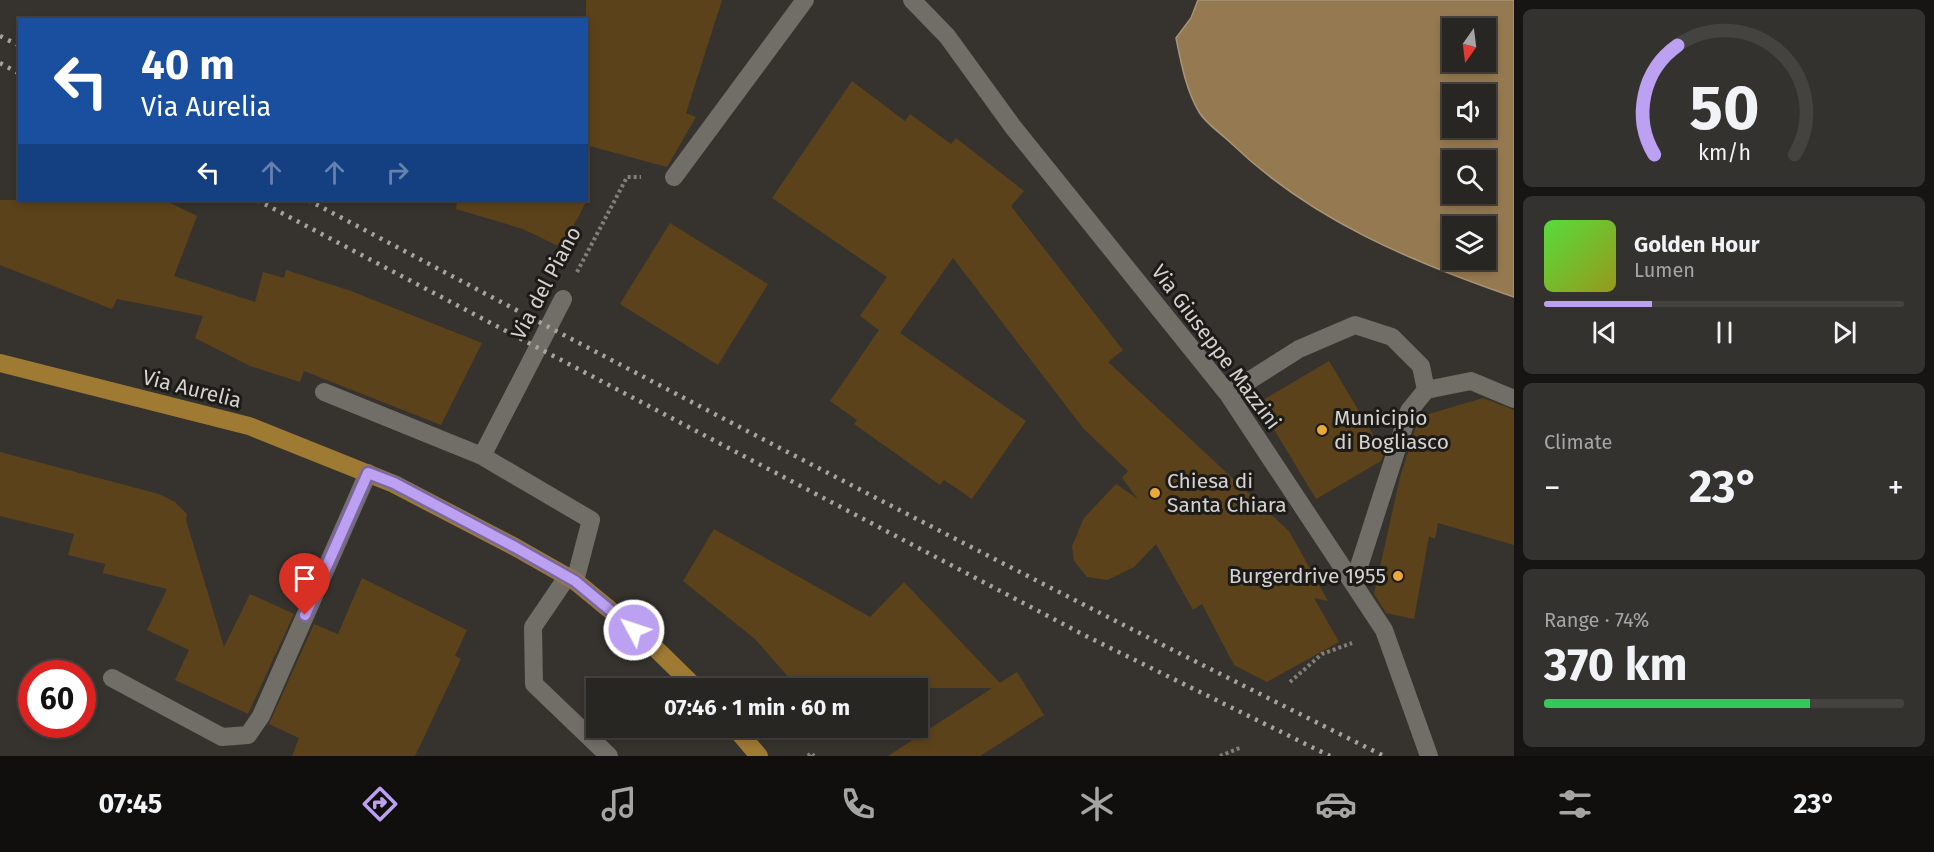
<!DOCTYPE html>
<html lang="en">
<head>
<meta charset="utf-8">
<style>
  body { margin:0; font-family:"Fira Sans",sans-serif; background:#34322f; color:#f1f3f6; height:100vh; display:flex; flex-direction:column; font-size:22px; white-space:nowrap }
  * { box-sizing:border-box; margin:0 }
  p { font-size:20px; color:#a5a5a5 }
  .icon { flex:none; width:33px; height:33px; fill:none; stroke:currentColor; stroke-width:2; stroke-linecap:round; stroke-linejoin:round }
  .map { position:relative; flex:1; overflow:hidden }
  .sheet { display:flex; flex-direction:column; gap:9px; padding:9px; background:#161513; width:420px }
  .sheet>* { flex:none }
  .banner { position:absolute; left:18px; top:18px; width:570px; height:183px; border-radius:0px; box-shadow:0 3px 9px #0003,0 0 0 2px #444340; background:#1a4fa0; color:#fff; overflow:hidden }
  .needle { width:39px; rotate:194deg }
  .tools { position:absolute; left:1442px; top:18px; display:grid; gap:12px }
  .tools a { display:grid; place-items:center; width:54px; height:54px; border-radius:0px; background:#282622; box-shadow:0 3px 9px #0003,0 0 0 2px #444340; font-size:30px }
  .speed { position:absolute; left:18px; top:660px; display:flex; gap:12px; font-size:30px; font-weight:700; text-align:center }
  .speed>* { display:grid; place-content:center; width:78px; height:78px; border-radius:50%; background:#282622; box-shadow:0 3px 9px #0003,0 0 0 2px #444340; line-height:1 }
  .speed .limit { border:9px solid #d22; background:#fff; color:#111 }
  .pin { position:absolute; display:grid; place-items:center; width:51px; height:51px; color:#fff; margin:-62px -26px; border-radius:50% 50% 50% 0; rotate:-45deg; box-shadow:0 0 6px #0007 }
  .pin .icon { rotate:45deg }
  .me { position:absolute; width:66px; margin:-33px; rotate:310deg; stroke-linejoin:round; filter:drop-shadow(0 0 4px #0008) }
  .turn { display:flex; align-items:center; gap:21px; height:126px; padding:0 24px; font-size:27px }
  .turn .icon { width:78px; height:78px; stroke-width:2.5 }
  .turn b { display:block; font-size:42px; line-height:51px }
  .lanes { display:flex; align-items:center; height:57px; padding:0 24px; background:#0003; justify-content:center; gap:30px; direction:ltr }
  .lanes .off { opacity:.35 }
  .big { font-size:45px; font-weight:700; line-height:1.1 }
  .sheet .card { flex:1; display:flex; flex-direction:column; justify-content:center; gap:9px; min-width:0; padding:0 21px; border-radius:9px; background:#34322f }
  .sheet .dial { align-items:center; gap:0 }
  .dial svg { height:156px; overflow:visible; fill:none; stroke:#444340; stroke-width:7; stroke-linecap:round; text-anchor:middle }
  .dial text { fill:#f1f3f6; stroke:none }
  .song { display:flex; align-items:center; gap:18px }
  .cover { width:72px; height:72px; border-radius:9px; background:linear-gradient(135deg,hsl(110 70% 55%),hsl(60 70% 35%)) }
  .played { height:6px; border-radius:3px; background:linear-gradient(90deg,#bca0f2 30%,#444340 30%) }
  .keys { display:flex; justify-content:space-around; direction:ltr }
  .heat { display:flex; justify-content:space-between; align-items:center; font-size:33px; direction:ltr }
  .charge { height:9px; border-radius:4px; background:linear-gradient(90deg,#34c759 74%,#444340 0) }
  .trip { position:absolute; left:586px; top:678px; width:342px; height:60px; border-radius:0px; background:#282622; box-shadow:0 3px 9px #0003,0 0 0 2px #444340; font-weight:700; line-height:60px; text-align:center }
  .menu { display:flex; height:96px; justify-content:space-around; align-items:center; background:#100f0e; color:#a5a5a5 }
  .menu .icon { width:42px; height:42px }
  .menu .current { color:#bca0f2 }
  .menu b { font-size:27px; color:#f1f3f6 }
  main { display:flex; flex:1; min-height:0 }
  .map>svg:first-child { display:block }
  .water { fill:#957951; stroke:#a89477; stroke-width:1.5; fill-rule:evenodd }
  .building { fill:#5b421a }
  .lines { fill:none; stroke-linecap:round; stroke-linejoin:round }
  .path { stroke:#827f7b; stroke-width:4; stroke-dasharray:3 3; stroke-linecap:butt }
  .street { stroke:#716d67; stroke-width:18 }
  .primary { stroke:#9f7a33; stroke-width:18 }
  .rail { stroke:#a6a3a0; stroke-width:4.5; stroke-dasharray:3 6; stroke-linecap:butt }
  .route-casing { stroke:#7a689d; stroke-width:15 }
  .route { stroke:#bca0f2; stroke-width:10 }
  .poi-dot { fill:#eba93a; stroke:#1c1b18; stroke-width:2 }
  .labels { text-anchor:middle; stroke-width:6; stroke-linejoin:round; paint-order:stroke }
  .street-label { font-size:21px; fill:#d5d2cf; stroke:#1c1b18 }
  .poi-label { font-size:21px; fill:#d5d2cf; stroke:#1c1b18; text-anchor:start }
</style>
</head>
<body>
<main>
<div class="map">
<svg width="1514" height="756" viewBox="0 0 1514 756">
  <rect width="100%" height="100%" fill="#36332e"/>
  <path class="water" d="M1198 0H1514V297C1412 262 1311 220 1232 144 1222 134 1206 124 1199 112 1186 90 1181 63 1176 38L1191 18ZM1452 28H1485V62H1452ZM1452 94H1485V128H1452ZM1452 160H1485V194H1452ZM1452 226H1485V260H1452Z"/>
  <path class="building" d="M586 0H722L686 113 696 117 667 167 586 145Z
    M852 81 905 121 910 114 951 144 956 138 1024 191 1011 206 1123 350 1108 362 1289 531 1328 601 1314 598 1339 642 1267 682 1234 665 1202 604 1193 610 1156 544 1134 567 1107 580 1087 577 1074 561 1072 546 1084 518 1116 484 1138 499 1122 478 1128 471 1083 428 953 258 900 333 1026 421 972 499 944 480 940 485 854 424 857 420 830 401 879 330 860 316 887 277 772 198Z
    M0 200H164L197 216 174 276 255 302 263 272 284 278 286 270 351 291 482 343 441 425 304 371 300 382 250 366 195 338 203 316 117 299 112 309 0 265Z
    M457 200H587L562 248 523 229 456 209Z
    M670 223 768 284 718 365 620 304Z
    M1329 361 1384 453 1381 461 1316 499 1258 403Z
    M1483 398 1514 410V545L1438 523 1435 539 1429 536 1414 619 1386 613 1374 594 1400 477 1419 417Z
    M0 452 159 494 175 502 187 514 186 520 224 647 250 594 294 614 248 714 175 680 189 650 147 630 167 589 103 573 105 564 68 555 74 534 0 516Z
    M714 529 870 617 904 582 1000 683 1017 672 1044 715 980 756H888L992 688H798L755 639 683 581Z
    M362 578 467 630 455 656 461 659 415 756H292L299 738 269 724 314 624 338 634Z"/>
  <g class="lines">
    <path class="path" d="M577 272 627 177H641
      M1290 682 1322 654 1352 643
      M808 756 811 753 814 756
      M1220 756 1242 747"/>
    <path class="street" d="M912 0 947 36 1013 127 1228 394 1384 630 1429 756
      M674 177 805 0
      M324 392 482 456 591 520 575 581
      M1228 394 1299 349 1355 325 1392 337 1421 366 1426 390
      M482 456 563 299
      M567 577 533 627 534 684 609 756
      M1354 582 1409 411 1426 390 1471 381 1514 399
      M112 678 222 737 248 735 261 716 368 473"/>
    <path class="primary" d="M0 363 249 426 394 484 515 547 575 581 649 642 696 688
      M735 728 759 756"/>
    <path class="rail" d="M0 36 20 46
      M0 63 20 74
      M257 200 1084 635 1330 756
      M308 200C665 389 1022 576 1384 756"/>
  </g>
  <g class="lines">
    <g class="route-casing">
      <path id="route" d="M305 615 368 473 394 483 515 547 575 581 634 630"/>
    </g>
    <use href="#route" class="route"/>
  </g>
  <g class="poi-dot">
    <circle cx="1322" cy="430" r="6"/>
    <circle cx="1155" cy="493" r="6"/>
    <circle cx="1398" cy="576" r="6"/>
  </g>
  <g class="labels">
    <g class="street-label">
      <text transform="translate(546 283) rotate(-62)" y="7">Via del Piano</text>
      <text transform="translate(1216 347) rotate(53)" y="7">Via Giuseppe Mazzini</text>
      <text transform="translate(192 389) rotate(14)" y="7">Via Aurelia</text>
    </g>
    <g class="poi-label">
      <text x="1334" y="425">Municipio<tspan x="1334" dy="24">di Bogliasco</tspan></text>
      <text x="1167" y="488">Chiesa di<tspan x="1167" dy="24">Santa Chiara</tspan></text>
      <text x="1386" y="583" text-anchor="end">Burgerdrive 1955</text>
    </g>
  </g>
</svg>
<div class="tools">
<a><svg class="needle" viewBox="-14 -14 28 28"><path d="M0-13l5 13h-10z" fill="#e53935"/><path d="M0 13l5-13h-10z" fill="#a5a5a5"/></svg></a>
<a><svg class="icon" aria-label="sound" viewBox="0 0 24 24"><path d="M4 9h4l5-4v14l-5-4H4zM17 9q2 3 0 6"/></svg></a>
<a><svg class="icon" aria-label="search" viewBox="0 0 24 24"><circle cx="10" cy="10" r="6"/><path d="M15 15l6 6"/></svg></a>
<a><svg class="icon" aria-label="layers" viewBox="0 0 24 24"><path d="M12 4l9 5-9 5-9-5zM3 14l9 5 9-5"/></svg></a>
</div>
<div class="speed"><div class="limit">60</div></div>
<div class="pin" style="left:305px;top:615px;background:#d93025"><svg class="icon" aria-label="arrive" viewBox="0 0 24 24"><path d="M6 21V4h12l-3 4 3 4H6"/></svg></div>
<svg class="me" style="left:634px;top:630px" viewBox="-20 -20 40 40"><circle r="17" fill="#bca0f2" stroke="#fff" stroke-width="3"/><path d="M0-11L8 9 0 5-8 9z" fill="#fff"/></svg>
<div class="trip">07:46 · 1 min · 60 m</div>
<div class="banner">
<div class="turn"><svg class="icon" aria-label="left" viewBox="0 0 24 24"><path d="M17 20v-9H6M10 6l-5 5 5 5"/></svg><div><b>40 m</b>Via Aurelia</div></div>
<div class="lanes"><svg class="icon" aria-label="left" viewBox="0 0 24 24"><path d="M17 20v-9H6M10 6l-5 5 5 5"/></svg><svg class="icon off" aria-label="ahead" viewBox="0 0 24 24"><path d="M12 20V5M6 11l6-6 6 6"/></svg><svg class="icon off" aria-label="ahead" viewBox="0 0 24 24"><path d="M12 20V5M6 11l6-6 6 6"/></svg><svg class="icon off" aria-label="right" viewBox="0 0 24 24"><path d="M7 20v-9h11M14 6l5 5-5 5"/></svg></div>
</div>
</div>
<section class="sheet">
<div class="card dial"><svg viewBox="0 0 100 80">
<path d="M14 69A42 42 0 1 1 86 69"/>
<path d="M14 69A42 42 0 0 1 26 13" stroke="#bca0f2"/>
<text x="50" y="56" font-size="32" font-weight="700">50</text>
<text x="50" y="72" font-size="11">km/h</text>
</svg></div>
<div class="card">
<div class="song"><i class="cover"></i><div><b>Golden Hour</b><p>Lumen</p></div></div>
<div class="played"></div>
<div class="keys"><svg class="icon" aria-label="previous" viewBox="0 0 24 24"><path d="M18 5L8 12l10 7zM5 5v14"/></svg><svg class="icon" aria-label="pause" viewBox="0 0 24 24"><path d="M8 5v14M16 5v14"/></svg><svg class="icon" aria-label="next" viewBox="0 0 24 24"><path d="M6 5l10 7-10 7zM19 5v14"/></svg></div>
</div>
<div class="card"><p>Climate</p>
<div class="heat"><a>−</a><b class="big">23°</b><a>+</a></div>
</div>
<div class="card"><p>Range · 74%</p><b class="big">370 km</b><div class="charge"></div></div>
</section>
</main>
<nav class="menu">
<b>07:45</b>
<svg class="icon current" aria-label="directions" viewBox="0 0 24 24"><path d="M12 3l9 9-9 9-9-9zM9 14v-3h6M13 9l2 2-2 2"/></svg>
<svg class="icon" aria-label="music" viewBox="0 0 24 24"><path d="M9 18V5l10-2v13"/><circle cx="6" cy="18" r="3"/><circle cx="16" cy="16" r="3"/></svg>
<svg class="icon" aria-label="phone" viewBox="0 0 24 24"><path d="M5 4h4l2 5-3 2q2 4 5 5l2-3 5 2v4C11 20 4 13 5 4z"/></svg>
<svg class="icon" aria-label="climate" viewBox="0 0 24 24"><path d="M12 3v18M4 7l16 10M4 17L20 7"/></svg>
<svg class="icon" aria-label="car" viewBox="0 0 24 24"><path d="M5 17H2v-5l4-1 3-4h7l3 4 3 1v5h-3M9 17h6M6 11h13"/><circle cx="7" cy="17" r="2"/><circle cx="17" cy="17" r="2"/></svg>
<svg class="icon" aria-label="filters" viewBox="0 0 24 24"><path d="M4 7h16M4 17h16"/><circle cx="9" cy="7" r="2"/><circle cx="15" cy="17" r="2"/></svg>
<b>23°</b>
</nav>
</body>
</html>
